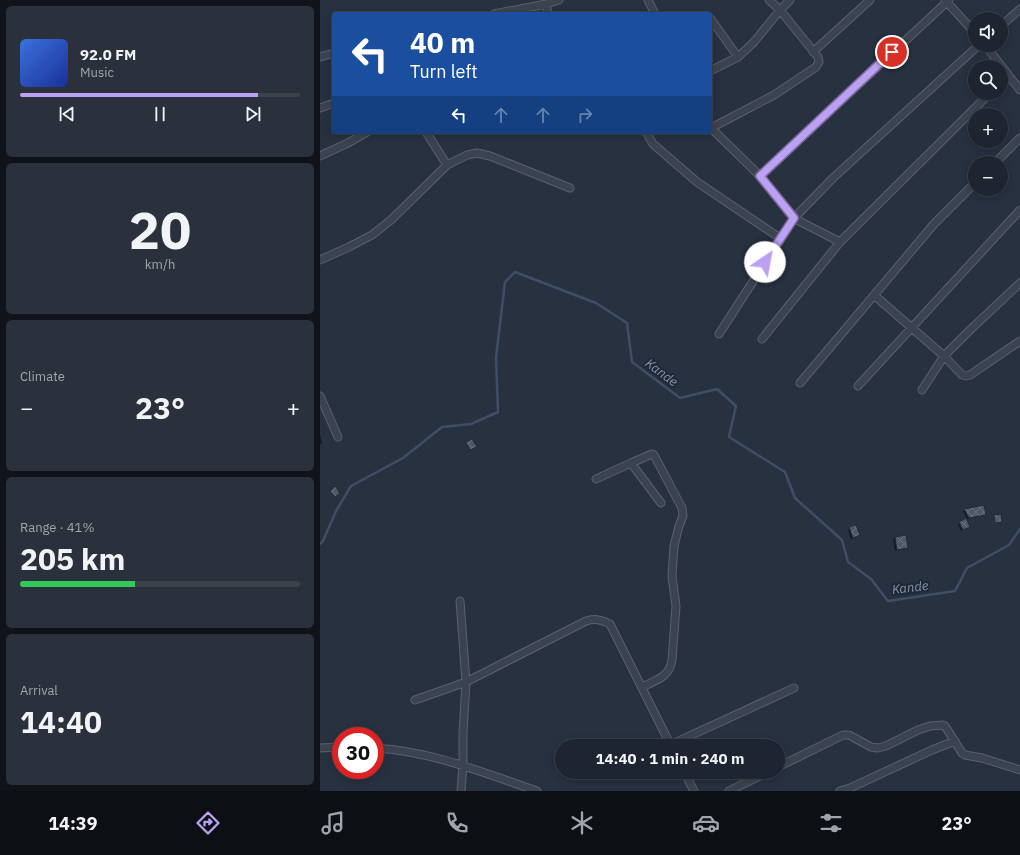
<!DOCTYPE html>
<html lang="en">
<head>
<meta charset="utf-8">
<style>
  body { margin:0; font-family:"IBM Plex Sans",sans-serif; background:#2b313c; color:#f1f3f6; height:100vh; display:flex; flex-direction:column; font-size:15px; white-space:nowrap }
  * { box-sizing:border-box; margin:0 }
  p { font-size:13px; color:#a1a5ab }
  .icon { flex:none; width:22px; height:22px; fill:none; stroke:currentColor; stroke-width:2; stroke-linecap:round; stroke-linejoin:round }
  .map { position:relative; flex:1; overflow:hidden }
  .panel { display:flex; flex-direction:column; gap:6px; padding:6px; background:#10141a; width:320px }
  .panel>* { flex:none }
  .banner { position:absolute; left:12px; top:12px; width:380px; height:122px; border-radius:4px; box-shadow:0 2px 10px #0003,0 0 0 1px #3c424c; background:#1a4fa0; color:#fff; overflow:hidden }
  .tools { position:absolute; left:648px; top:12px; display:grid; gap:8px }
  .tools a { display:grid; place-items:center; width:40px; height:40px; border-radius:50%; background:#1e2530; box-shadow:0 2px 10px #0003,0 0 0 1px #3c424c; font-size:20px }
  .speed { position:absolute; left:12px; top:727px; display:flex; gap:8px; font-size:20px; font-weight:700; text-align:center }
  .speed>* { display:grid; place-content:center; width:52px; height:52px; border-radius:50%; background:#1e2530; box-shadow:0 2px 10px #0003,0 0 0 1px #3c424c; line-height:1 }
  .speed .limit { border:6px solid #d22; background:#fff; color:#111 }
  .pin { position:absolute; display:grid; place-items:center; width:34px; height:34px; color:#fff; margin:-17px; border:2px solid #fff; border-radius:50%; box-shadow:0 1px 4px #0007 }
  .me { position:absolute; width:44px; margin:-22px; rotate:33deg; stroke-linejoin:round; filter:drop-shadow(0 0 3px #0008) }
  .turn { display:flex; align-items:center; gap:14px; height:84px; padding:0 12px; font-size:18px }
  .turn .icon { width:52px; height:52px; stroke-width:2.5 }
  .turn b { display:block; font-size:28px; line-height:34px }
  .lanes { display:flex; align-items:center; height:38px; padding:0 12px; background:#0003; justify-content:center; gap:20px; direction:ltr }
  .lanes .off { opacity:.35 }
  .big { font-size:30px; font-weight:800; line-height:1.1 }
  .panel .card { flex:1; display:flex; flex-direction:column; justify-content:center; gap:6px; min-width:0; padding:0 14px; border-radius:6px; background:#2b313c }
  .panel .dial { align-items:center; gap:0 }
  .dial b { font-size:52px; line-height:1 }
  .song { display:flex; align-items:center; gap:12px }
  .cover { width:48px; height:48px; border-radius:6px; background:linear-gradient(135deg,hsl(220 70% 55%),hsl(230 70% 35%)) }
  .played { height:4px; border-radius:2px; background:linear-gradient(90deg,#bca0f2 85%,#3c424c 85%) }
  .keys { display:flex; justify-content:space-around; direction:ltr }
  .heat { display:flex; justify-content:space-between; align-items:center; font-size:22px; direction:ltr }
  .charge { height:6px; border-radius:3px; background:linear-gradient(90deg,#34c759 41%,#3c424c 0) }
  .trip { position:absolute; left:235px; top:739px; width:230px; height:40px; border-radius:20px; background:#1e2530; box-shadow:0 2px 10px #0003,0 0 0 1px #3c424c; font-weight:800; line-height:40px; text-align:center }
  .tabs { display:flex; height:64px; justify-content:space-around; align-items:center; background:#0c0f13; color:#a1a5ab }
  .tabs .icon { width:28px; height:28px }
  .tabs .selected { color:#bca0f2 }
  .tabs b { font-size:18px; color:#f1f3f6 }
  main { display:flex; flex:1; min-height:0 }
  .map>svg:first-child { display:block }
  .shadow { fill:#0007 }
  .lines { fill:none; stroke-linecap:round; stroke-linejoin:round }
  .stream { stroke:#3f4e67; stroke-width:2.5 }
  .building { fill:url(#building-cross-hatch); stroke:#232a37 }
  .minor-casing { stroke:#5a616d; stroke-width:9 }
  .minor { stroke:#3c4350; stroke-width:7 }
  .route-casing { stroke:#7a689d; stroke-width:10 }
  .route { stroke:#bca0f2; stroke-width:7 }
  .labels { text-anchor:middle; stroke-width:4; stroke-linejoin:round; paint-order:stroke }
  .water-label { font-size:13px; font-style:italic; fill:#8394af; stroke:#212835 }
</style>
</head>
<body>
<main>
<section class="panel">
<div class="card">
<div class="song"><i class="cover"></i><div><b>92.0 FM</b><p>Music</p></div></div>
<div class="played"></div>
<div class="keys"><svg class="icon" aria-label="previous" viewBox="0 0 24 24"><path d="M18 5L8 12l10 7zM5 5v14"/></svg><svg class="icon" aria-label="pause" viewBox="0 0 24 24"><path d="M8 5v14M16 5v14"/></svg><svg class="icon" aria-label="next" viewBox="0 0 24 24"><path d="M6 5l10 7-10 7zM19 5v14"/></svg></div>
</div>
<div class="card dial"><b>20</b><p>km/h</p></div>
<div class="card"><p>Climate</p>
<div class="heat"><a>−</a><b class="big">23°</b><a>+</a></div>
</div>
<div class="card"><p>Range · 41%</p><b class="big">205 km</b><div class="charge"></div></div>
<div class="card"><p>Arrival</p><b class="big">14:40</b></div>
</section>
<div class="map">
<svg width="700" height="791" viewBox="0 0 700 791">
  <defs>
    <pattern id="building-cross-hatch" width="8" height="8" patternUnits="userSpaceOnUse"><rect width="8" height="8" fill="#4f5868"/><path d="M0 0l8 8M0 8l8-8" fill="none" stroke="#666e7c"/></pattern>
  </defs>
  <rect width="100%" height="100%" fill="#283140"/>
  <path class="shadow" d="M0 434 2 443 0 445Z
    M663 506 665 515 663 516 647 519 643 511 644 510Z
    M640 523 649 527 641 531 638 524Z
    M535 526 539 535 531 539 528 530Z
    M585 536 587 547 586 549 575 551 573 539 575 538Z"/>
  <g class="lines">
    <path class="stream" d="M0 544 3 541 16 511 31 486 83 458 122 427 151 424 178 412 176 358 185 282 195 272 276 303 307 323 312 362 360 398 397 389 416 406 409 437 465 472 475 498 522 540 528 562 551 579 568 601 635 591 647 568 689 545 700 529"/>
  </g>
  <path class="building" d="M152 439 157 447 150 450 146 442Z
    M15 486 20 493 15 497 10 491Z
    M664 505 666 515 649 518 644 509Z
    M681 514 682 522 675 523 674 515Z
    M646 518 650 527 643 530 639 522Z
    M536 525 540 535 533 538 529 527Z
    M586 535 588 548 577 550 575 537Z"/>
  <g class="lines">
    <g class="minor-casing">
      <path id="minor" d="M328 0 335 14
        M625 0 655 33
        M226 4 228 14
        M174 14 226 4 239 0
        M390 18 418 57
        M681 26 700 9
        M665 45 700 90
        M493 52 550 0
        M0 57 14 53
        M390 71 418 57 434 42 460 10 470 0
        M681 82 688 75
        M0 108 14 103
        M390 127 440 176 474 218 479 221 520 242
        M391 128 454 95 496 67 499 62 498 57 460 10 449 0
        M106 132 127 165
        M326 132 333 144 377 182 460 238
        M0 156 28 143 47 132
        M675 163 700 138
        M440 176 629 0
        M0 260 29 247 52 235 71 220 127 165 147 155 157 153 170 156 250 188
        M554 295 624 356 642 375 646 376 650 375 700 341
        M399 334 474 218 513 178 659 45
        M442 339 520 242 670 93
        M480 383 614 224 655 183
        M538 386 700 210
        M602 390 624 356 650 330 700 283
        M0 396 18 437
        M311 463 341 503
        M276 479 311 463 332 454 334 455 362 508 363 516 359 526 354 546 352 576 356 606 352 660C349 678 336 680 322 687
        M140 601 146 682 143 733V765L141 791
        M95 700 146 682 266 621C275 618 281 620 290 624L351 746
        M350 745 474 688
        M0 748 21 747
        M55 748C111 751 164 773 217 791
        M458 767 523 735H529L551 747 558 748 566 746 598 730 610 726 623 725 625 726 642 753 645 755 662 758 700 770
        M364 772 374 791
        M409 791 448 772
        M520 791 530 788 612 750 635 741"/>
    </g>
    <use href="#minor" class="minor"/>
  </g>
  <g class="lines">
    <g class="route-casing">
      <path id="route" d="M445 262 474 218 440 176 572 52"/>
    </g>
    <use href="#route" class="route"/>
  </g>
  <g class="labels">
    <g class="water-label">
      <text transform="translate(342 372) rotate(37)" y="5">Kande</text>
      <text transform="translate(590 587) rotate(-7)" y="5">Kande</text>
    </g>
  </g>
</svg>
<div class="tools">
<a><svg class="icon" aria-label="sound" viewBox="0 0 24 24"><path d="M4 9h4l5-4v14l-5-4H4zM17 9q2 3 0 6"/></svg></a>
<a><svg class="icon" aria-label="search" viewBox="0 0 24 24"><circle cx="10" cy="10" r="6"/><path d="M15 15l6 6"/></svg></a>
<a>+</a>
<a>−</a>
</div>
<div class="speed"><div class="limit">30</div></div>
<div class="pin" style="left:572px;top:52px;background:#d93025"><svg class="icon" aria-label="arrive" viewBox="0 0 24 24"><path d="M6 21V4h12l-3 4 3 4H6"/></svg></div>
<svg class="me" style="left:445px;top:262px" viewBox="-20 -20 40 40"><circle r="19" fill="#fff"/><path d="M0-13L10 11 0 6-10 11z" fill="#bca0f2"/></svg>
<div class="trip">14:40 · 1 min · 240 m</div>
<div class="banner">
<div class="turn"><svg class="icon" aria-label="left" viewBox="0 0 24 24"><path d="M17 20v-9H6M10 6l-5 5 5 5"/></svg><div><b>40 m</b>Turn left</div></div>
<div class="lanes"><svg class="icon" aria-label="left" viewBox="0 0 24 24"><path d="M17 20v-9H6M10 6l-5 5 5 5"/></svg><svg class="icon off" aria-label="ahead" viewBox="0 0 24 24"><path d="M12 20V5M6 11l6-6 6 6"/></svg><svg class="icon off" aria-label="ahead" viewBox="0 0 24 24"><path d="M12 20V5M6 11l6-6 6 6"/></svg><svg class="icon off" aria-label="right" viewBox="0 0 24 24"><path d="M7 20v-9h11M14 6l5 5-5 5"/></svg></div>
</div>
</div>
</main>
<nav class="tabs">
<b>14:39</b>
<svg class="icon selected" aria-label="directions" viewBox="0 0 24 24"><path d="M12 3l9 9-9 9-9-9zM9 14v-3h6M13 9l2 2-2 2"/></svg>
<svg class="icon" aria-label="music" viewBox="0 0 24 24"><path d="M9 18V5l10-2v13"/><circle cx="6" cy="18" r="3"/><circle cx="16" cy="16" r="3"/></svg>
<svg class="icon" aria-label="phone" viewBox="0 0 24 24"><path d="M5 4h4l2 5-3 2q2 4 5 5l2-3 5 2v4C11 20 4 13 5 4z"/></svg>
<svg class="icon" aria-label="climate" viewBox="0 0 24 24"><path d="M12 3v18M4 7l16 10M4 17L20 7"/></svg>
<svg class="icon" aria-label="car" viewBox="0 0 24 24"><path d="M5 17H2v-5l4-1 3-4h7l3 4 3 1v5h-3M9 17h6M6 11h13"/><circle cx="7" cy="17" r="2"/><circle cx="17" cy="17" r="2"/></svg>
<svg class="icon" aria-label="filters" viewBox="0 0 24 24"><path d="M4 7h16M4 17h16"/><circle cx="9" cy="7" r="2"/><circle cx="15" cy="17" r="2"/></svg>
<b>23°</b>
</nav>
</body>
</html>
